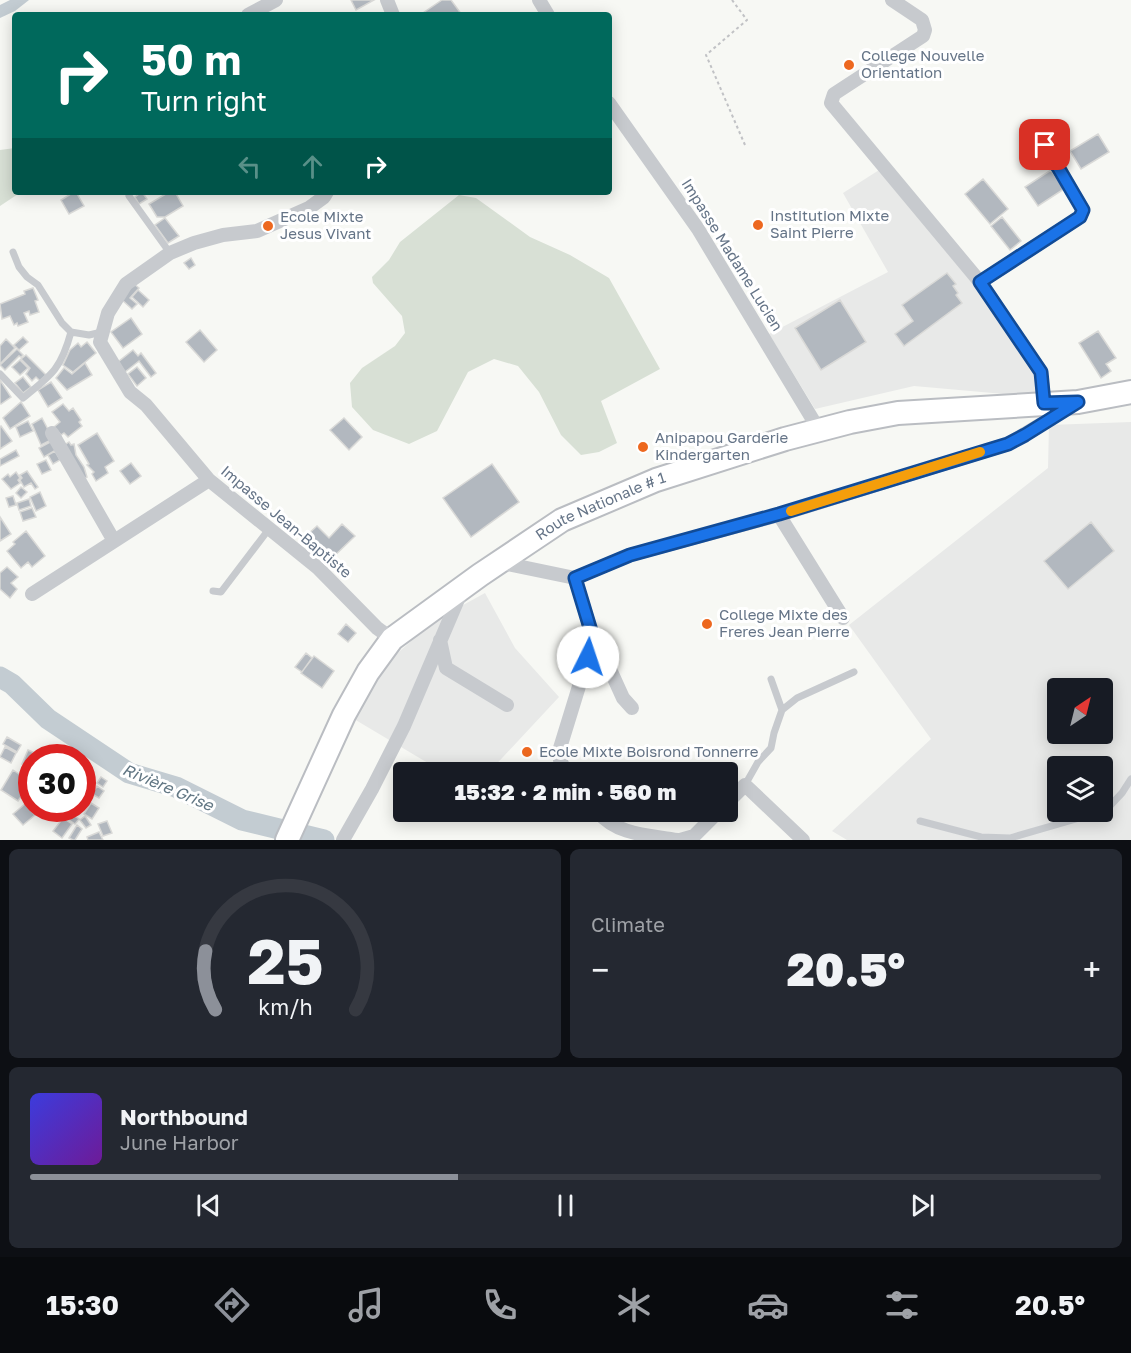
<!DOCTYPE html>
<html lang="en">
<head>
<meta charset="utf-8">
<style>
  body { margin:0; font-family:"Golos Text",sans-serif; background:#242831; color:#f1f3f6; height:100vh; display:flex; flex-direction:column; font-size:22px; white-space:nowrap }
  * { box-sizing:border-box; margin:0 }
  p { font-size:20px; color:#9ea1a6 }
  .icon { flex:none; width:33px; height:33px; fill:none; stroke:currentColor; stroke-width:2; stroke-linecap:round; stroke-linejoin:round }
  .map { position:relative; height:840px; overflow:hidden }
  .panel { display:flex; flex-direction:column; gap:9px; padding:9px; background:#0d0f14; flex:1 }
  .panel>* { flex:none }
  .hud { position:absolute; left:12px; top:12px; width:600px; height:183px; border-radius:6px; box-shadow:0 3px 15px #0003; background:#00695c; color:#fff; overflow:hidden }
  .needle { width:39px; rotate:35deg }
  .tools { position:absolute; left:1047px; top:678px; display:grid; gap:12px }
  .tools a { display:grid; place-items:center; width:66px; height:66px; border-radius:6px; background:#171b24; box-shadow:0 3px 15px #0003; font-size:30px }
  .speed { position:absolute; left:18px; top:744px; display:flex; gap:12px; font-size:30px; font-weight:700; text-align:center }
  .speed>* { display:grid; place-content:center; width:78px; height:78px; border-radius:50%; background:#171b24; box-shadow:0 3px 15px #0003; line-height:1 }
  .speed .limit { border:9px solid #d22; background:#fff; color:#111 }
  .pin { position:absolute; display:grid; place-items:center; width:51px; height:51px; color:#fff; margin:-26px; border-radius:12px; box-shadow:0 3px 9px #0006 }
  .me { position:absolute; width:66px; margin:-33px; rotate:4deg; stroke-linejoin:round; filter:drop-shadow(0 0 4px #0008) }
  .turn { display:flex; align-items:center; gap:21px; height:126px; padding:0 30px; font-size:27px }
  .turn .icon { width:78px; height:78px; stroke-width:2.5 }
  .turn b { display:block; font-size:42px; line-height:51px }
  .lanes { display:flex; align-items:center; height:57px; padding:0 30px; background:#0003; justify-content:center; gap:30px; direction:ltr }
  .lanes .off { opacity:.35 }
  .big { font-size:45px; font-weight:800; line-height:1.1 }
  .panel .card { flex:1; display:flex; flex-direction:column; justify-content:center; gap:9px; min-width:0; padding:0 21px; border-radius:9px; background:#242831 }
  .panel .dial { align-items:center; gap:0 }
  .dial svg { height:156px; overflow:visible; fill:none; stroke:#363941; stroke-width:7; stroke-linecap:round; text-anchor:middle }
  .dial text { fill:#f1f3f6; stroke:none }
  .song { display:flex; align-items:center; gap:18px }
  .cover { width:72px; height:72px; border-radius:9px; background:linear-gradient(135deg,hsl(240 70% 55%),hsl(280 70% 35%)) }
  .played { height:6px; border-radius:3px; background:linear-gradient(90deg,#8c9099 40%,#363941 40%) }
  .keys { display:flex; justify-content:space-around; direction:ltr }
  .heat { display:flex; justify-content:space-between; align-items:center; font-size:33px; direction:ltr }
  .panel .tiles { flex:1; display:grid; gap:9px; grid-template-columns:1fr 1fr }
  .card:last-child { grid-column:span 2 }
  .trip { position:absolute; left:393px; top:762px; width:345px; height:60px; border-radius:6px; background:#171b24; box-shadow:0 3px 15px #0003; font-weight:800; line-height:60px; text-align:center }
  .menu { display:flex; height:96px; justify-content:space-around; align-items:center; background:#090b0e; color:#9ea1a6 }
  .menu .icon { width:42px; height:42px }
  .menu .active { color:#8c9099 }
  .menu b { font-size:27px; color:#f1f3f6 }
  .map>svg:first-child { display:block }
  .built { fill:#e8e9e8; fill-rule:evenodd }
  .green { fill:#d8e0d5 }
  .water { fill:#c3ccd2 }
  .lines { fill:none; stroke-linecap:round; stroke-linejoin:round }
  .river { stroke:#c3ccd2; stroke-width:21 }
  .building { fill:#b2b8bf; stroke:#d9d9d7; stroke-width:1.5 }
  .primary-casing { stroke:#babdc2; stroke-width:26 }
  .path { stroke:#c1c2c5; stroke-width:2; stroke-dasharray:3 3; stroke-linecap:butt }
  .lane { stroke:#c7cace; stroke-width:7 }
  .street { stroke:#c7cace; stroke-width:14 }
  .primary { stroke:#fff; stroke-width:22 }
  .route-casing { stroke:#114b97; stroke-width:15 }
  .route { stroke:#1a73e8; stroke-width:10 }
  .slow { stroke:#f59e0b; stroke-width:10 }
  .poi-dot { fill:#ed681f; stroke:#fff; stroke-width:2 }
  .labels { text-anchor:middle; stroke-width:6; stroke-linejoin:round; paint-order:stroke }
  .poi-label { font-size:15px; fill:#657487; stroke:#fff; text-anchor:start }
  .street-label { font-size:15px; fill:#657487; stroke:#fff }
  .water-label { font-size:16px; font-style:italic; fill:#617683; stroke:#fff }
</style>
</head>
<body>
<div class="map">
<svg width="1131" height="840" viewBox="0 0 1131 840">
  <rect width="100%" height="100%" fill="#f7f8f4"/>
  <path class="built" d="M887 165 945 229 1042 366 1037 397 914 386 815 409 769 334 888 272 843 193Z
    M1131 422V840H847L832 831 931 739 849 625 1048 468 1049 425ZM1058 688H1102V734H1058ZM1058 766H1102V812H1058Z
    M485 593 515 648 559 697 489 772H443L354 719 364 695 392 658 434 621Z"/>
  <path class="green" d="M15 148V192H21L0 206V150Z
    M459 195 476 198 530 237 570 255 609 278 660 369 601 401 617 443 599 452 581 455 561 435 539 392 518 366 494 359 468 372 437 431 409 444 373 430 352 407 350 383 362 368 395 346 405 333 402 316 373 283 372 277 389 260 400 242Z"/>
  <path class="water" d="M10 0H29L15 11 0 18V5Z"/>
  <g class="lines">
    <path class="river" d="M0 677 12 684 48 719 129 773 176 787 242 820 324 840"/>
  </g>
  <path class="building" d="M351 0H374L356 10Z
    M442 0H451L462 15H420Z
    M1098 134 1109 152 1081 169 1070 151Z
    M1051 170 1064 189 1038 206 1025 187Z
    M983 179 1008 209 990 224 965 194Z
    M74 192H76L84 206 69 214 61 200Z
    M142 192 147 199 139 204 135 197Z
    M169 192H175L183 206 165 217H157L149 204Z
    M1002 217 1021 241 1010 250 991 226Z
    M165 218 179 236 168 243 155 225Z
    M191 258 195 265 189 269 184 263Z
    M947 273 956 284 953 286 958 293 956 295 962 303 904 346 895 334 913 321 902 305Z
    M134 284 139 288 130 298 137 304 132 309 121 299Z
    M33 288 38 300 35 301 39 312 30 315 29 311 24 313 28 322 18 326 17 323 14 325 10 316 2 319 0 304 25 294 24 291Z
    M138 290 149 300 143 307 132 297Z
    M840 300 866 342 821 370 795 328Z
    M131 318 142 334 123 348 111 332Z
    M200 330 217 350 204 362 186 342Z
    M1098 331 1116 358 1106 364 1111 371 1101 378 1079 343Z
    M23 337 28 342 19 350 14 345Z
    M6 339 15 348 0 364V346Z
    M87 342 96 353 73 372 63 365 70 350 78 343 81 347Z
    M17 349 23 355 21 357 19 356 5 370 0 365Z
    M133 350 138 356 141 353 156 373 151 377 139 361 125 372 118 362Z
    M26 355 46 375 40 381 36 377 32 381 26 374 30 368 21 359Z
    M20 360 28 368 20 375 12 367Z
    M85 363 92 375 67 390 56 378 64 368 72 374Z
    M137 367 146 378 137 386 128 374Z
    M23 377 31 387 23 393 15 383Z
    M0 380 11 397 1 404 0 403Z
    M51 382 62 398 48 407 38 390Z
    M21 402 30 416 10 429 3 418Z
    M63 404 69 411 73 408 81 420 79 422 82 426 68 437 64 433 61 435 54 427 60 422 52 412Z
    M42 418 53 439 41 445 32 424Z
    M344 418 362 437 349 450 330 430Z
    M28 421 33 431 20 437 16 427Z
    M1 426 12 441 0 449V427Z
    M97 433 114 461 105 467 108 473 96 481 92 474 94 472 87 465 89 464 78 445Z
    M52 441 56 450 44 457 39 448Z
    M69 442 71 445 74 444 76 455 84 467 87 477 83 479 63 446Z
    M16 450 19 456 0 466V459Z
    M55 451 60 460 53 464 48 455Z
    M46 460 51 470 42 474 37 464Z
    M131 463 141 476 130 484 120 471Z
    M492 464 519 502 471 537 443 498Z
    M27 471 38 487 35 489 31 483 24 487 20 480 22 478 20 475Z
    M16 472 20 478 18 480 20 483 11 489 2 479 8 474 10 477Z
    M21 487 27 492 21 498 16 493Z
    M40 492 46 506 36 511 30 497Z
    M13 496 16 505 9 507 6 498Z
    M29 499 31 506 19 510 17 503Z
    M32 508 36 517 23 521 20 512Z
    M0 517 11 534 0 541Z
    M1091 522 1114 551 1068 589 1044 561Z
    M342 524 355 536 328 562 321 554 324 552 307 535 317 526 329 538Z
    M26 531 45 556 32 567 28 562 21 568 7 551 15 544 13 542Z
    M7 567 18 577 11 583 17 589 10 598 0 589V573Z
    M346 624 356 633 348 642 338 634Z
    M306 653 312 658 302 672 295 667Z
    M314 656 334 671 322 688 301 673Z
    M7 737 21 745 17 752 3 744Z
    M5 747 16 753 11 763 0 757Z
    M28 750 46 758H32V768L22 764Z
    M13 770 31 782 18 801 1 790Z
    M101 777 107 781 103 787 97 783Z
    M82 784 91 789 85 798 82 796Z
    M97 786 104 791 99 798 92 794Z
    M91 803 99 808 92 819 84 814Z
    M25 804 35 815 23 825 13 814Z
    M50 808H63L66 810 61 817Z
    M67 811 79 819 75 824 63 816Z
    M85 816 91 825 86 828 80 820Z
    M63 818 72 824 62 838 53 831Z
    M107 821 112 833 103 836 98 824Z
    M77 825 82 829 75 840H73L69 838Z
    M99 832 103 840H88L87 837Z"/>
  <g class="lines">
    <g class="primary-casing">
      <g id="primary">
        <path id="s1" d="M287 840 344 715 368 672 392 639 480 575 562 520 656 480 785 439 850 422 898 413 1078 402 1131 392"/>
      </g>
    </g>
    <path class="path" d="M732 0 747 20 706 55 745 145"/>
    <path class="lane" d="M129 196 170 253
      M13 252 19 267 27 277 38 285 62 323 71 332 89 335 102 332
      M0 374 23 398C52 375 61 369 71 332
      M213 591 221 592 269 529
      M782 710 797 698 854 672
      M745 785 758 762 771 748 774 733 782 710 771 679
      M1102 811 1106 810 1122 793 1131 779
      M920 821 981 837 1010 838 1100 812"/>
    <path class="street" d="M387 0 393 15
      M539 0 548 15
      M892 0 922 20 925 30 923 36 834 94 831 103 980 282 1041 372 1044 403
      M248 15 276 0
      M609 103 698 229 819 430
      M327 192 324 197 309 208 257 231 223 235 194 243 170 253 126 284 108 313 100 342 130 392 146 405 209 480 318 568 377 628 392 639
      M980 282 1080 217 1083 210 1045 145
      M52 433 114 541
      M779 515 843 618
      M498 562 575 578 630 555 779 515 1008 444 1073 405
      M32 594 209 480
      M440 640 446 668 507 705
      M588 657 608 665 623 698 632 708
      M566 772 560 760V748L588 657 591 631 575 578
      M728 802 745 785 803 840
      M598 812C617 835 648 835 677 840
      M343 840 372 789 404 726 462 590
      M680 840 694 836 718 812"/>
    <use href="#primary" class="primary"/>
  </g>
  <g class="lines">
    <g class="route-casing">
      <path id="route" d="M588 657 591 631 575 578 630 555 779 514 1008 444 1025 435 1078 402 1044 403 1041 372 980 282 1080 217 1083 210 1045 145"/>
    </g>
    <use href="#route" class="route"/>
    <path class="slow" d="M791 511 980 452"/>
  </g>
  <g class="poi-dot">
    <circle cx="849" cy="65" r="6"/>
    <circle cx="758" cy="225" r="6"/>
    <circle cx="268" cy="226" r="6"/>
    <circle cx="643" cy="447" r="6"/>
    <circle cx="707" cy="624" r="6"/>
    <circle cx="527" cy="752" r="6"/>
  </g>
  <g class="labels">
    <g class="poi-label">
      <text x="861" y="61">College Nouvelle<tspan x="861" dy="17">Orientation</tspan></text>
      <text x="770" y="221">Institution Mixte<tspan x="770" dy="17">Saint Pierre</tspan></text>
      <text x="280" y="222">Ecole Mixte<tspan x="280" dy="17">Jesus Vivant</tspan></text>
      <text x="655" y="443">Anipapou Garderie<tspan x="655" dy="17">Kindergarten</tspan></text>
      <text x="719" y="620">College Mixte des<tspan x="719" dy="17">Freres Jean Pierre</tspan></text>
      <text x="539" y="757">Ecole Mixte Boisrond Tonnerre</text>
    </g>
    <g class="street-label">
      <text transform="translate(732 255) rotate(58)" y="5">Impasse Madame Lucien</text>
      <text dy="5" stroke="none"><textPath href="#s1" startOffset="476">Route Nationale # 1</textPath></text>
      <text transform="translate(286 522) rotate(40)" y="5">Impasse Jean-Baptiste</text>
    </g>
    <g class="water-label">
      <text transform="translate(168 787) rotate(23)" y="6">Rivière Grise</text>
    </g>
  </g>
</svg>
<div class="tools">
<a><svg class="needle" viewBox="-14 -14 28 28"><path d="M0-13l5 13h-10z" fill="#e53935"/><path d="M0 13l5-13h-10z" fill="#9ea1a6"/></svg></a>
<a><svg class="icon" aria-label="layers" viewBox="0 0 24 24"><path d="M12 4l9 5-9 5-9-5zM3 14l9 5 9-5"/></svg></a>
</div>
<div class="speed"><div class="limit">30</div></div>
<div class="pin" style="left:1045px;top:145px;background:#d93025"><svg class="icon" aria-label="arrive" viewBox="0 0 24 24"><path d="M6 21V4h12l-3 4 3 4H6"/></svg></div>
<svg class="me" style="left:588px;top:657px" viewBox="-20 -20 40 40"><circle r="19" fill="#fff"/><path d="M0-13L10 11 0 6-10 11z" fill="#1a73e8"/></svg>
<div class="trip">15:32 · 2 min · 560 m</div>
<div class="hud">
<div class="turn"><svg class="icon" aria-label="right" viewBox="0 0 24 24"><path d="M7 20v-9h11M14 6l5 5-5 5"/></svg><div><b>50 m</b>Turn right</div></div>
<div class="lanes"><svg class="icon off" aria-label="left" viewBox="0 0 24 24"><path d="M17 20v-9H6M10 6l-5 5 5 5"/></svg><svg class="icon off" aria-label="ahead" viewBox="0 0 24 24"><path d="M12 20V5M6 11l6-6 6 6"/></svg><svg class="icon" aria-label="right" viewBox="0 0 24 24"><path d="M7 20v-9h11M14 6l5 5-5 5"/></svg></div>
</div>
</div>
<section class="panel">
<div class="tiles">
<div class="card dial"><svg viewBox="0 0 100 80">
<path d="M14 69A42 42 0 1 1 86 69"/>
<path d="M14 69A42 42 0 0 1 9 39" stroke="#8c9099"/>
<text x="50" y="56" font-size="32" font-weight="700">25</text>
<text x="50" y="72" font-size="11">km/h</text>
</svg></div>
<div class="card"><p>Climate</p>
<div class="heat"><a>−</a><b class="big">20.5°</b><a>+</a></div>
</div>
<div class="card">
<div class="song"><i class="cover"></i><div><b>Northbound</b><p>June Harbor</p></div></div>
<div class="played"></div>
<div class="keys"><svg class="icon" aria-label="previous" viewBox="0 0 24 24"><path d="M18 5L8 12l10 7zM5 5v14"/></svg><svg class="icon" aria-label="pause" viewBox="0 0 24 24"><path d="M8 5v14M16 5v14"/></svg><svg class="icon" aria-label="next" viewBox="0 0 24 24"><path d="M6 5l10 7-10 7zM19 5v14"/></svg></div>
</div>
</div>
</section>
<nav class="menu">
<b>15:30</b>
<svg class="icon active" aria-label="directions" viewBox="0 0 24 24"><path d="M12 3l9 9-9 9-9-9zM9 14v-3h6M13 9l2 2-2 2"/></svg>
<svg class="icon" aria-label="music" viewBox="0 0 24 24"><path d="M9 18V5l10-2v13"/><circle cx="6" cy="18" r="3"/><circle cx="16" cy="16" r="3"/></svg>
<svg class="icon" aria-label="phone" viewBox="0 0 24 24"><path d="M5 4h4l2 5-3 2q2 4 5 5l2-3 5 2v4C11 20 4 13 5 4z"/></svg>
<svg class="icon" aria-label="climate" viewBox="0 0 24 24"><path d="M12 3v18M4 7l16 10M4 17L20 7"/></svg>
<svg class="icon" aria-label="car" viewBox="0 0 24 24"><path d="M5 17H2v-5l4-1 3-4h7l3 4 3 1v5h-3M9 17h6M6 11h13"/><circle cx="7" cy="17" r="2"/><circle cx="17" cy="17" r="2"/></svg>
<svg class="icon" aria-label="filters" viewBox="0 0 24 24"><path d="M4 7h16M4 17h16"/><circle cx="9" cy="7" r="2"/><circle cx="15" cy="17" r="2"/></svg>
<b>20.5°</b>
</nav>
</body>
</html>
